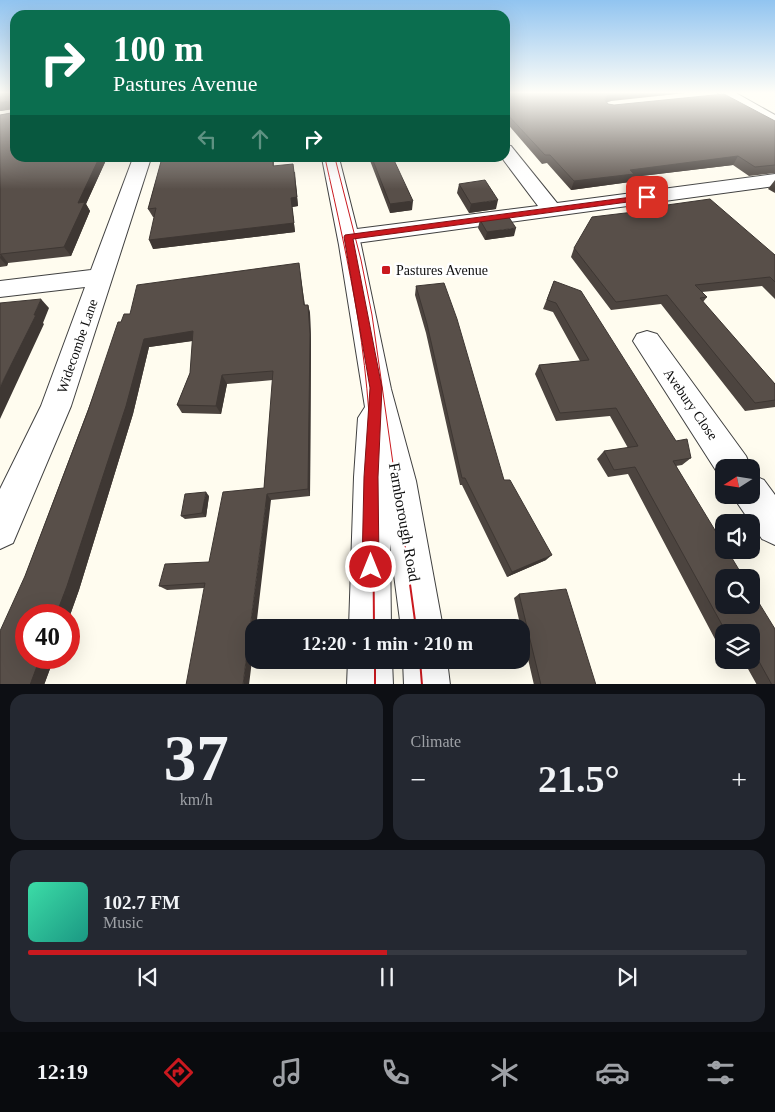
<!DOCTYPE html>
<html lang="en">
<head>
<meta charset="utf-8">
<style>
  body { margin:0; font-family:"Times New Roman",serif; background:#242831; color:#f1f3f6; height:100vh; display:flex; flex-direction:column; font-size:19px; white-space:nowrap }
  * { box-sizing:border-box; margin:0 }
  p { font-size:16px; color:#9ea1a6 }
  .icon { flex:none; width:28px; height:28px; fill:none; stroke:currentColor; stroke-width:2; stroke-linecap:round; stroke-linejoin:round }
  .map { position:relative; height:684px; overflow:hidden }
  .sheet { display:flex; flex-direction:column; gap:10px; padding:10px; background:#0d0f14; flex:1 }
  .sheet>* { flex:none }
  .banner { position:absolute; left:10px; top:10px; width:500px; height:152px; border-radius:15px; box-shadow:0 5px 20px #0002; background:#0b6e4f; color:#fff; overflow:hidden }
  .needle { width:32px; rotate:258deg }
  .tools { position:absolute; left:715px; top:459px; display:grid; gap:10px }
  .tools a { display:grid; place-items:center; width:45px; height:45px; border-radius:10px; background:#171b24; box-shadow:0 5px 20px #0002; font-size:25px }
  .speed { position:absolute; left:15px; top:604px; display:flex; gap:10px; font-size:25px; font-weight:700; text-align:center }
  .speed>* { display:grid; place-content:center; width:65px; height:65px; border-radius:50%; background:#171b24; box-shadow:0 5px 20px #0002; line-height:1 }
  .speed .limit { border:8px solid #d22; background:#fff; color:#111 }
  .pin { position:absolute; display:grid; place-items:center; width:42px; height:42px; color:#fff; margin:-21px; border-radius:10px; box-shadow:0 2px 8px #0006 }
  .me { position:absolute; width:55px; margin:-28px; rotate:0deg; stroke-linejoin:round; filter:drop-shadow(0 0 4px #0008) }
  .turn { display:flex; align-items:center; gap:18px; height:105px; padding:0 20px; font-size:22px }
  .turn .icon { width:65px; height:65px; stroke-width:2.5 }
  .turn b { display:block; font-size:35px; line-height:42px }
  .lanes { display:flex; align-items:center; height:48px; padding:0 20px; background:#0003; justify-content:center; gap:25px; direction:ltr }
  .lanes .off { opacity:.35 }
  .big { font-size:38px; font-weight:600; line-height:1.1 }
  .sheet .tile { flex:1; display:flex; flex-direction:column; justify-content:center; gap:8px; min-width:0; padding:0 18px; border-radius:15px; background:#242831 }
  .sheet .dial { align-items:center; gap:0 }
  .dial b { font-size:65px; line-height:1 }
  .song { display:flex; align-items:center; gap:15px }
  .cover { width:60px; height:60px; border-radius:8px; background:linear-gradient(135deg,hsl(160 70% 55%),hsl(170 70% 35%)) }
  .played { height:5px; border-radius:2px; background:linear-gradient(90deg,#ca191f 50%,#363941 50%) }
  .keys { display:flex; justify-content:space-around; direction:ltr }
  .heat { display:flex; justify-content:space-between; align-items:center; font-size:28px; direction:ltr }
  .sheet .tiles { flex:1; display:grid; gap:10px; grid-template-columns:1fr 1fr }
  .tile:last-child { grid-column:span 2 }
  .trip { position:absolute; left:245px; top:619px; width:285px; height:50px; border-radius:15px; background:#171b24; box-shadow:0 5px 20px #0002; font-weight:600; line-height:50px; text-align:center }
  .dock { display:flex; height:80px; justify-content:space-around; align-items:center; background:#090b0e; color:#9ea1a6 }
  .dock .icon { width:35px; height:35px }
  .dock .current { color:#ca191f }
  .dock b { font-size:22px; color:#f1f3f6 }
  .map>svg:first-child { display:block }
  .lines { fill:none; stroke-linecap:round; stroke-linejoin:round }
  .minor-casing { stroke:#414141; stroke-width:2 }
  .tertiary-casing { stroke:#414141; stroke-width:2 }
  .minor { fill:#fff; fill-rule:evenodd }
  .tertiary { fill:#fff; fill-rule:evenodd }
  .tram-far1 { stroke:#ca191f; stroke-width:1 }
  .tram { stroke:#ca191f; stroke-width:2 }
  .wall { fill:#4c443f }
  .shaded-wall { fill:#3e3733 }
  .building { fill:#584f49; stroke:#3e3733 }
  .route { fill:#ca191f; stroke:#831014 }
  .poi-dot { fill:#ca191f; stroke:#fff; stroke-width:2 }
  .labels { text-anchor:middle; stroke-width:5; stroke-linejoin:round; paint-order:stroke }
  .poi-label { font-size:14px; fill:#0e0e0e; stroke:#fff; text-anchor:start }
  .street-label { font-size:14px; fill:#0e0e0e; stroke:#fff }
  .near-street-label { font-size:16px; fill:#0e0e0e; stroke:#fff }
</style>
</head>
<body>
<div class="map">
<svg width="775" height="685" viewBox="0 0 775 685">
  <rect width="100%" height="100%" fill="#fffcef"/>
  <g class="lines">
    <g class="minor-casing">
      <path id="minor" d="M718 93H736L775 115V126L769 124Z
        M505 145 511 146 557 203 775 174V186L349 244 341 242 338 237 341 232 349 230 538 206 502 158H505Z
        M133 158H151L71 406 13 543 0 549V489L41 406 85 287 0 297V281L91 270Z
        M647 331 657 334 746 456 751 468H724V480H722L633 341 637 334Z
        M751 474 764 480 775 495V545L762 539 738 504 734 495H751Z"/>
    </g>
    <g class="tertiary-casing">
      <path id="tertiary" d="M322 158H339L361 245 391 389 416 481 443 628H401L390 544 391 628H349L354 477 358 418 365 407 339 245Z
        M348 660H392L393 685H347Z
        M403 660H447L450 685H404Z"/>
    </g>
    <use href="#minor" class="minor"/>
    <use href="#tertiary" class="tertiary"/>
    <path class="tram-far1" d="M325 158C337 211 349 265 358 319 368 381 372 443 373 506
      M335 158 361 260 372 315 399 506"/>
    <path class="tram" d="M373 504 374 628
      M399 504 416 628
      M375 660V685
      M420 660 422 685"/>
  </g>
  <path class="wall" d="M15 93V158H107L86 204 90 211 71 256 8 263 7 266 0 267V115L11 113V109L0 111Z
    M505 93 611 101 607 102 608 104 614 105 775 121V173L749 176 733 165 633 177 630 182 571 190 547 163 542 164 505 121Z
    M162 158H274V166L295 172 298 206 292 207 295 232 153 249 154 217H153L148 209Z
    M369 158H398H393L412 210 390 213Z
    M775 180V193L768 189Z
    M459 184 496 209 469 213 457 193Z
    M667 205 775 255V299L762 286 702 292 707 297 703 302 775 384V407L745 411 661 304 611 310 571 257 574 248 666 208Z
    M480 220 514 236 485 240 478 228Z
    M300 272 305 305H308L310 313 311 343 310 496 271 500 204 588 167 590 159 586 209 562 264 488 273 380 227 384 221 414 182 413 177 405 190 373 193 341 149 347 133 414 79 590 69 618V615L26 658H54L44 685H0L25 576 121 322 130 314Z
    M554 281 676 441 691 458 682 465 676 466 751 605 775 685H757L743 660H751V632H724V640L716 641 628 474 608 477 597 459 604 451 628 448 610 416 556 421 535 374 539 365 580 361 553 312 543 309Z
    M416 286 504 480 546 560 507 577 462 485H460L426 333 415 295Z
    M209 496 206 517 185 519 181 516Z
    M519 594 596 685H534L514 598Z"/>
  <path class="shaded-wall" d="M618 93H686L611 101 604 103 607 95Z
    M12 101 15 109 0 111V102Z
    M738 156 733 165 633 177 630 182 571 190 574 181 630 170Z
    M99 158H107L86 204 90 211 71 256 64 247 78 203Z
    M272 158H274V174Z
    M293 164 298 206 292 207 295 232 153 249 149 240Z
    M498 200 496 209 469 213 471 204Z
    M413 201 412 210 390 213V204Z
    M516 228 514 236 485 240 487 232Z
    M1 254 8 263 7 266 0 258Z
    M41 299 49 308 43 323 44 324 0 419V387Z
    M308 305 310 313 311 343 310 496 308 489Z
    M193 331 198 340 149 347 133 414 79 590 69 618V615H56L144 339Z
    M222 375 227 384 221 414 216 406Z
    M206 492 209 496 206 517 202 513Z
    M267 494 271 500 256 628H254V644L249 685H243Z
    M552 555 546 560 507 577 512 572Z
    M40 658H54L44 685H30Z"/>
  <path class="building" d="M0 93H15V158H99L78 203 85 202 64 247 1 254 0 255V115L11 113 12 101 0 102Z
    M505 93H618L607 95 605 100 608 104 614 105 724 94 775 121V165L755 167 738 156 630 170 634 174 574 181 550 155H545L505 112Z
    M162 158H272L273 166 293 164 297 197 291 198 294 223 149 240 156 208 148 209Z
    M372 158H393L413 201 390 204Z
    M485 180 498 200 471 204 459 184Z
    M710 199 775 255V282L770 277 695 285 707 297 700 298 775 384V400L755 403 667 295 616 302 574 248 592 217 667 208V205Z
    M508 216 516 228 487 232 480 220Z
    M299 263 304 305H308L310 334 308 489 267 494 243 685H186L205 583 159 586 165 564 209 562 223 492 264 488 273 371 222 375 216 406 177 405 190 373 193 331 144 339 126 406 67 586 56 615H26V658H40L30 685H0V631L25 576 88 411 118 322H121L124 314H130L137 285Z
    M554 281 581 291 676 441 687 439 691 458 673 461 724 545V550H727L744 578H724V605H751V590L775 629V685H772L751 647V632H726L635 467 614 470 604 451 638 446 616 408 560 413 539 365 589 360 556 303 547 300Z
    M444 283 457 319 504 480H510L552 555 512 572 465 478H462L427 324 416 286Z
    M41 299 34 315H36L0 387V303Z
    M206 492 202 513 181 516 185 494Z
    M566 589 596 685H541L519 594Z"/>
  <linearGradient id="sky" x2="0" y2="1"><stop stop-color="#91c4f0"/><stop offset="0.49" stop-color="#fffef8"/><stop offset="1" stop-color="#fffef8" stop-opacity="0"/></linearGradient>
  <rect width="775" height="189" fill="url(#sky)"/>
  <path class="route" d="M647 195H650V199L353 239 382 388 378 477 379 567 376 573 371 576 365 573 362 567 364 477 370 388 344 237 345 235Z"/>
  <rect class="poi-dot" x="381" y="265" width="10" height="10" rx="2.5"/>
  <g class="labels">
    <g class="poi-label">
      <text x="396" y="275">Pastures Avenue</text>
    </g>
    <g class="street-label">
      <text transform="translate(77 346) rotate(-71)" y="5">Widecombe Lane</text>
      <text transform="translate(691 404) rotate(55)" y="5">Avebury Close</text>
    </g>
    <g class="near-street-label">
      <text transform="translate(405 522) rotate(80)" y="6">Farnborough Road</text>
    </g>
  </g>
</svg>
<div class="tools">
<a><svg class="needle" viewBox="-14 -14 28 28"><path d="M0-13l5 13h-10z" fill="#e53935"/><path d="M0 13l5-13h-10z" fill="#9ea1a6"/></svg></a>
<a><svg class="icon" aria-label="sound" viewBox="0 0 24 24"><path d="M4 9h4l5-4v14l-5-4H4zM17 9q2 3 0 6"/></svg></a>
<a><svg class="icon" aria-label="search" viewBox="0 0 24 24"><circle cx="10" cy="10" r="6"/><path d="M15 15l6 6"/></svg></a>
<a><svg class="icon" aria-label="layers" viewBox="0 0 24 24"><path d="M12 4l9 5-9 5-9-5zM3 14l9 5 9-5"/></svg></a>
</div>
<div class="speed"><div class="limit">40</div></div>
<div class="pin" style="left:647px;top:197px;background:#d93025"><svg class="icon" aria-label="arrive" viewBox="0 0 24 24"><path d="M6 21V4h12l-3 4 3 4H6"/></svg></div>
<svg class="me" style="left:371px;top:567px" viewBox="-20 -20 40 40"><circle r="17" fill="#ca191f" stroke="#fff" stroke-width="3"/><path d="M0-11L8 9 0 5-8 9z" fill="#fff"/></svg>
<div class="trip">12:20 · 1 min · 210 m</div>
<div class="banner">
<div class="turn"><svg class="icon" aria-label="right" viewBox="0 0 24 24"><path d="M7 20v-9h11M14 6l5 5-5 5"/></svg><div><b>100 m</b>Pastures Avenue</div></div>
<div class="lanes"><svg class="icon off" aria-label="left" viewBox="0 0 24 24"><path d="M17 20v-9H6M10 6l-5 5 5 5"/></svg><svg class="icon off" aria-label="ahead" viewBox="0 0 24 24"><path d="M12 20V5M6 11l6-6 6 6"/></svg><svg class="icon" aria-label="right" viewBox="0 0 24 24"><path d="M7 20v-9h11M14 6l5 5-5 5"/></svg></div>
</div>
</div>
<section class="sheet">
<div class="tiles">
<div class="tile dial"><b>37</b><p>km/h</p></div>
<div class="tile"><p>Climate</p>
<div class="heat"><a>−</a><b class="big">21.5°</b><a>+</a></div>
</div>
<div class="tile">
<div class="song"><i class="cover"></i><div><b>102.7 FM</b><p>Music</p></div></div>
<div class="played"></div>
<div class="keys"><svg class="icon" aria-label="previous" viewBox="0 0 24 24"><path d="M18 5L8 12l10 7zM5 5v14"/></svg><svg class="icon" aria-label="pause" viewBox="0 0 24 24"><path d="M8 5v14M16 5v14"/></svg><svg class="icon" aria-label="next" viewBox="0 0 24 24"><path d="M6 5l10 7-10 7zM19 5v14"/></svg></div>
</div>
</div>
</section>
<nav class="dock">
<b>12:19</b>
<svg class="icon current" aria-label="directions" viewBox="0 0 24 24"><path d="M12 3l9 9-9 9-9-9zM9 14v-3h6M13 9l2 2-2 2"/></svg>
<svg class="icon" aria-label="music" viewBox="0 0 24 24"><path d="M9 18V5l10-2v13"/><circle cx="6" cy="18" r="3"/><circle cx="16" cy="16" r="3"/></svg>
<svg class="icon" aria-label="phone" viewBox="0 0 24 24"><path d="M5 4h4l2 5-3 2q2 4 5 5l2-3 5 2v4C11 20 4 13 5 4z"/></svg>
<svg class="icon" aria-label="climate" viewBox="0 0 24 24"><path d="M12 3v18M4 7l16 10M4 17L20 7"/></svg>
<svg class="icon" aria-label="car" viewBox="0 0 24 24"><path d="M5 17H2v-5l4-1 3-4h7l3 4 3 1v5h-3M9 17h6M6 11h13"/><circle cx="7" cy="17" r="2"/><circle cx="17" cy="17" r="2"/></svg>
<svg class="icon" aria-label="filters" viewBox="0 0 24 24"><path d="M4 7h16M4 17h16"/><circle cx="9" cy="7" r="2"/><circle cx="15" cy="17" r="2"/></svg>
</nav>
</body>
</html>
